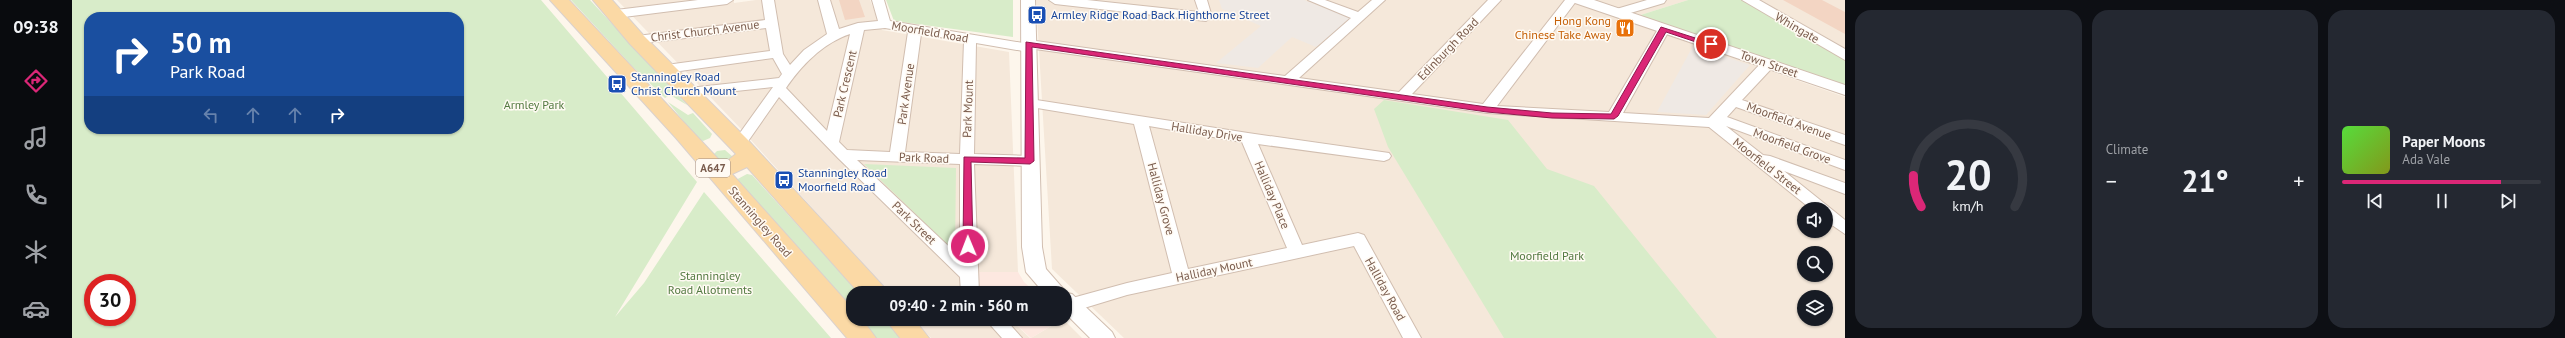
<!DOCTYPE html>
<html lang="en">
<head>
<meta charset="utf-8">
<style>
  body { margin:0; font-family:"PT Sans",sans-serif; background:#242831; color:#f1f3f6; height:100vh; display:flex; flex-direction:column; font-size:15px; white-space:nowrap }
  * { box-sizing:border-box; margin:0 }
  p { font-size:13px; color:#9ea1a6 }
  .icon { flex:none; width:22px; height:22px; fill:none; stroke:currentColor; stroke-width:2; stroke-linecap:round; stroke-linejoin:round }
  .map { position:relative; flex:1; overflow:hidden }
  .details { display:flex; flex-direction:column; gap:10px; padding:10px; background:#0d0f14; width:720px }
  .details>* { flex:none }
  .hud { position:absolute; left:12px; top:12px; width:380px; height:122px; border-radius:16px; box-shadow:0 1px 3px #0004; background:#1a4fa0; color:#fff; overflow:hidden }
  .tools { position:absolute; left:1725px; top:202px; display:grid; gap:8px }
  .tools a { display:grid; place-items:center; width:36px; height:36px; border-radius:50%; background:#171b24; box-shadow:0 1px 3px #0004; font-size:20px }
  .speed { position:absolute; left:12px; top:274px; display:flex; gap:8px; font-size:20px; font-weight:700; text-align:center }
  .speed>* { display:grid; place-content:center; width:52px; height:52px; border-radius:50%; background:#171b24; box-shadow:0 1px 3px #0004; line-height:1 }
  .speed .limit { border:6px solid #d22; background:#fff; color:#111 }
  .pin { position:absolute; display:grid; place-items:center; width:34px; height:34px; color:#fff; margin:-17px; border:2px solid #fff; border-radius:50%; box-shadow:0 1px 4px #0007 }
  .me { position:absolute; width:44px; margin:-22px; rotate:359deg; stroke-linejoin:round; filter:drop-shadow(0 0 3px #0008) }
  .turn { display:flex; align-items:center; gap:14px; height:84px; padding:0 20px; font-size:18px }
  .turn .icon { width:52px; height:52px; stroke-width:2.5 }
  .turn b { display:block; font-size:28px; line-height:34px }
  .lanes { display:flex; align-items:center; height:38px; padding:0 20px; background:#0003; justify-content:center; gap:20px; direction:ltr }
  .lanes .off { opacity:.35 }
  .big { font-size:30px; font-weight:700; line-height:1.1 }
  .details .tile { flex:1; display:flex; flex-direction:column; justify-content:center; gap:6px; min-width:0; padding:0 14px; border-radius:16px; background:#242831 }
  .details .dial { align-items:center; gap:0 }
  .dial svg { height:104px; overflow:visible; fill:none; stroke:#363941; stroke-width:7; stroke-linecap:round; text-anchor:middle }
  .dial text { fill:#f1f3f6; stroke:none }
  .song { display:flex; align-items:center; gap:12px }
  .cover { width:48px; height:48px; border-radius:6px; background:linear-gradient(135deg,hsl(110 70% 55%),hsl(70 70% 35%)) }
  .played { height:4px; border-radius:2px; background:linear-gradient(90deg,#db2777 80%,#363941 80%) }
  .keys { display:flex; justify-content:space-around; direction:ltr }
  .heat { display:flex; justify-content:space-between; align-items:center; font-size:22px; direction:ltr }
  .details .tiles { flex:1; display:grid; gap:10px; grid-template-columns:repeat(3,1fr) }
  .trip { position:absolute; left:774px; top:286px; width:226px; height:40px; border-radius:16px; background:#171b24; box-shadow:0 1px 3px #0004; font-weight:700; line-height:40px; text-align:center }
  main { display:flex; flex:1; min-height:0 }
  .tab-bar { display:flex; flex-direction:column; width:72px; justify-content:space-around; align-items:center; background:#090b0e; color:#9ea1a6 }
  .tab-bar .icon { width:28px; height:28px }
  .tab-bar .on { color:#db2777 }
  .tab-bar b { font-size:18px; color:#f1f3f6 }
  .map>svg:first-child { display:block }
  .residential { fill:#f5e8da; fill-rule:evenodd }
  .commercial { fill:#fde8e0 }
  .industrial { fill:#efe9e4 }
  .green { fill:#d8ecc9; fill-rule:evenodd }
  .building { fill:#f3d5c3 }
  .lines { fill:none; stroke-linecap:round; stroke-linejoin:round }
  .minor-casing { stroke:#d1beb0; stroke-width:2 }
  .tertiary-casing { stroke:#d1beb0; stroke-width:2 }
  .primary-casing { stroke:#dad1cd; stroke-width:2 }
  .minor { fill:#fff; fill-rule:evenodd }
  .tertiary { fill:#fff; fill-rule:evenodd }
  .primary { fill:#fbd9a5; fill-rule:evenodd }
  .route { fill:#db2777; stroke:#8e194d }
  .labels { text-anchor:middle; stroke-width:3; stroke-linejoin:round; paint-order:stroke }
  .shield { fill:#fffaf3; stroke:#a28b7f; stroke-width:1 }
  .shield-label { font-size:11px; font-weight:bold; fill:#7a5c4d }
  .transit-label { font-size:12px; fill:#164399; stroke:#fffaf3; text-anchor:start }
  .food-label { font-size:12px; fill:#c56008; stroke:#fffaf3; text-anchor:end }
  .street-label { font-size:12px; fill:#7a5c4d; stroke:#fffaf3 }
  .park-label { font-size:12px; fill:#537a41; stroke:#fffaf3 }
</style>
</head>
<body>
<main>
<nav class="tab-bar">
<b>09:38</b>
<svg class="icon on" aria-label="directions" viewBox="0 0 24 24"><path d="M12 3l9 9-9 9-9-9zM9 14v-3h6M13 9l2 2-2 2"/></svg>
<svg class="icon" aria-label="music" viewBox="0 0 24 24"><path d="M9 18V5l10-2v13"/><circle cx="6" cy="18" r="3"/><circle cx="16" cy="16" r="3"/></svg>
<svg class="icon" aria-label="phone" viewBox="0 0 24 24"><path d="M5 4h4l2 5-3 2q2 4 5 5l2-3 5 2v4C11 20 4 13 5 4z"/></svg>
<svg class="icon" aria-label="climate" viewBox="0 0 24 24"><path d="M12 3v18M4 7l16 10M4 17L20 7"/></svg>
<svg class="icon" aria-label="car" viewBox="0 0 24 24"><path d="M5 17H2v-5l4-1 3-4h7l3 4 3 1v5h-3M9 17h6M6 11h13"/><circle cx="7" cy="17" r="2"/><circle cx="17" cy="17" r="2"/></svg>
</nav>
<div class="map">
<svg width="1773" height="338" viewBox="0 0 1773 338">
  <rect width="100%" height="100%" fill="#fdf6ec"/>
  <path class="residential" d="M545 0H662V3L684 0H798L810 30 937 52 946 272H903V285L911 293H817L670 130Z
    M964 0H1616L1559 18 1558 22 1773 97V338H1052L980 269ZM1732 209H1754V231H1732ZM1732 253H1754V275H1732ZM1732 297H1754V319H1732Z
    M1688 0H1773V48Z
    M841 319H938L958 338H859Z
    M991 319 1010 338H959L981 325Z"/>
  <path class="commercial" d="M903 272H946L952 282 964 293H911L903 285Z
    M938 319H991L959 338Z"/>
  <path class="industrial" d="M1147 0H1232L1279 18 1244 47 1220 37 1186 68 1144 63 1189 26 1150 9Z
    M1621 46 1678 65 1634 115 1585 112Z"/>
  <path class="green" d="M0 0H469L625 182 543 317 572 283 632 192 759 338H0ZM17 17H387V129H17ZM21 283H55V317H21Z
    M499 0H518L615 105 598 95 593 98 561 67Z
    M814 0H941V37L822 21Z
    M1616 0H1677L1773 53V91L1559 18Z
    M1312 100 1436 120 1475 169 1522 186 1645 338H1432L1316 147 1302 109Z
    M596 102 616 115 621 113 640 134 638 138 631 141 626 139Z
    M653 150 661 157 649 163 641 155 645 151Z
    M792 164 884 168 883 252Z
    M675 174 680 175 787 293H781V315L662 181Z
    M784 319H811L829 338H801Z"/>
  <path class="building" d="M767 0H787L793 17 773 20Z
    M1711 0H1750L1773 12V34Z"/>
  <g class="lines">
    <g class="minor-casing">
      <path id="minor" d="M626 0H661L655 4 544 18 538 14 544 10Z
        M690 0H702L711 54 718 65 732 50 755 34 746 0H758L767 29 786 23 806 21 800 0H812L818 21 951 43 957 40 1213 76 1279 18 1236 0H1253L1286 12 1300 0H1313L1227 78 1327 92 1416 0H1429L1340 94 1411 104 1493 0H1505L1425 106 1537 112 1586 29 1592 25 1598 29 1551 113 1637 118 1691 61H1701L1703 64 1701 67 1670 100 1773 135V145L1664 107 1655 117 1773 160V170L1654 126 1691 155 1698 156 1773 183V194L1712 171 1773 220V234L1754 221V209H1739L1637 127 1415 113 963 49 957 52 904 43 902 154 957 156 964 161 957 166 902 164 907 293H889L888 277 766 158 707 97 672 147H662L660 144 701 87 617 96 610 92 617 88 707 78 710 74 701 58 594 73 587 69 594 65 698 51 694 28 565 44 559 40 565 36 693 20ZM813 28 836 32 818 152 775 150 767 142 792 30ZM778 34 755 131 714 88C729 66 751 43 778 34ZM849 34 892 41 888 154 833 152ZM785 160 888 164V257Z
        M977 0H1015L1127 12 1123 0H1135L1140 17 1134 21 983 4Z
        M1575 0H1594L1592 3 1545 17 1539 13 1541 10Z
        M958 99 1176 133 1317 153 1319 156 1317 159 1312 161 1186 144 1230 245 1286 233 1292 235 1349 338H1331L1282 246 1055 295 999 312 993 310V300L1055 283 1100 273 1062 124 953 106 951 103ZM1077 126 1170 142 1215 248 1116 269Z
        M913 319H933L950 338H930Z"/>
    </g>
    <g class="tertiary-casing">
      <path id="tertiary" d="M949 0H963L970 247 974 269 995 293 1000 294 1040 332 1043 338H1018L993 313V293H972L954 272 950 247Z
        M1501 0H1522L1773 85V95L1503 3Z
        M1670 0H1687L1773 49V60Z"/>
    </g>
    <g class="primary-casing">
      <path id="primary" d="M478 0H497L649 162 655 161 664 154 558 44 521 0H540L572 36 675 139 811 286 815 293H787L675 167 660 174 781 309V319H790L804 338H775L604 138Z
        M813 319H842L857 338H828Z"/>
    </g>
    <use href="#minor" class="minor"/>
    <use href="#tertiary" class="tertiary"/>
    <use href="#primary" class="primary"/>
  </g>
  <path class="route" d="M1589 27 1642 44 1636 46 1594 32 1546 116 1542 119 1480 118 1415 112 960 47 962 161 958 164 899 162 901 246 896 249 891 246 892 157 953 158 954 42 1415 107 1480 113 1539 114Z"/>
  <defs>
    <g id="bus-square" transform="scale(1)"><rect x="-9" y="-9" width="18" height="18" rx="4" fill="#1a4fb4" stroke="#fffaf3"/><path d="M-5-6H5V4H4V6H2V4H-2V6H-4V4H-5ZM-3.5-4V0h7V-4ZM-3.5 1.2v1.5H-2V1.2ZM2 1.2v1.5H3.5V1.2Z" fill="#fff"/></g>
    <g id="restaurant-square" transform="scale(1)"><rect x="-9" y="-9" width="18" height="18" rx="4" fill="#e8710a" stroke="#fffaf3"/><path d="M-5-6h1v4h1v-4h1v4h1v-4h1v5L-1.5 .5V6h-2V.5L-5-1ZM5-6V6H3V1.5H1.5Q1.5-4 5-6Z" fill="#fff"/></g>
  </defs>
  <g fill-rule="evenodd">
    <use href="#bus-square" x="965" y="15"/>
    <use href="#restaurant-square" x="1553" y="28"/>
    <use href="#bus-square" x="545" y="84"/>
    <use href="#bus-square" x="712" y="180"/>
  </g>
  <g class="labels">
    <rect class="shield" x="624" y="159" width="34" height="18" rx="3"/>
    <g class="shield-label">
      <text x="641" y="172">A647</text>
    </g>
    <g class="transit-label">
      <text x="979" y="19">Armley Ridge Road Back Highthorne Street</text>
      <text x="559" y="81">Stanningley Road<tspan x="559" dy="14">Christ Church Mount</tspan></text>
      <text x="726" y="177">Stanningley Road<tspan x="726" dy="14">Moorfield Road</tspan></text>
    </g>
    <g class="food-label">
      <text x="1539" y="25">Hong Kong<tspan x="1539" dy="14">Chinese Take Away</tspan></text>
    </g>
    <g class="street-label">
      <text transform="translate(1725 28) rotate(30)" y="4">Whingate</text>
      <text transform="translate(633 31) rotate(-7)" y="4">Christ Church Avenue</text>
      <text transform="translate(858 32) rotate(10)" y="4">Moorfield Road</text>
      <text transform="translate(1376 49) rotate(-46)" y="4">Edinburgh Road</text>
      <text transform="translate(1697 64) rotate(19)" y="4">Town Street</text>
      <text transform="translate(773 84) rotate(-77)" y="4">Park Crescent</text>
      <text transform="translate(834 94) rotate(-82)" y="4">Park Avenue</text>
      <text transform="translate(896 109) rotate(-88)" y="4">Park Mount</text>
      <text transform="translate(1717 121) rotate(20)" y="4">Moorfield Avenue</text>
      <text transform="translate(1135 132) rotate(9)" y="4">Halliday Drive</text>
      <text transform="translate(1720 146) rotate(20)" y="4">Moorfield Grove</text>
      <text transform="translate(852 158) rotate(2)" y="4">Park Road</text>
      <text transform="translate(1695 166) rotate(38)" y="4">Moorfield Street</text>
      <text transform="translate(1200 195) rotate(67)" y="4">Halliday Place</text>
      <text transform="translate(1089 199) rotate(75)" y="4">Halliday Grove</text>
      <text transform="translate(688 222) rotate(49)" y="4">Stanningley Road</text>
      <text transform="translate(842 223) rotate(44)" y="4">Park Street</text>
      <text transform="translate(1142 270) rotate(-12)" y="4">Halliday Mount</text>
      <text transform="translate(1313 289) rotate(61)" y="4">Halliday Road</text>
    </g>
    <g class="park-label">
      <text x="462" y="109">Armley Park</text>
      <text x="1475" y="260">Moorfield Park</text>
      <text x="638" y="280">Stanningley<tspan x="638" dy="14">Road Allotments</tspan></text>
    </g>
  </g>
</svg>
<div class="tools">
<a><svg class="icon" aria-label="sound" viewBox="0 0 24 24"><path d="M4 9h4l5-4v14l-5-4H4zM17 9q2 3 0 6"/></svg></a>
<a><svg class="icon" aria-label="search" viewBox="0 0 24 24"><circle cx="10" cy="10" r="6"/><path d="M15 15l6 6"/></svg></a>
<a><svg class="icon" aria-label="layers" viewBox="0 0 24 24"><path d="M12 4l9 5-9 5-9-5zM3 14l9 5 9-5"/></svg></a>
</div>
<div class="speed"><div class="limit">30</div></div>
<div class="pin" style="left:1639px;top:44px;background:#d93025"><svg class="icon" aria-label="arrive" viewBox="0 0 24 24"><path d="M6 21V4h12l-3 4 3 4H6"/></svg></div>
<svg class="me" style="left:896px;top:246px" viewBox="-20 -20 40 40"><circle r="17" fill="#db2777" stroke="#fff" stroke-width="3"/><path d="M0-11L8 9 0 5-8 9z" fill="#fff"/></svg>
<div class="trip">09:40 · 2 min · 560 m</div>
<div class="hud">
<div class="turn"><svg class="icon" aria-label="right" viewBox="0 0 24 24"><path d="M7 20v-9h11M14 6l5 5-5 5"/></svg><div><b>50 m</b>Park Road</div></div>
<div class="lanes"><svg class="icon off" aria-label="left" viewBox="0 0 24 24"><path d="M17 20v-9H6M10 6l-5 5 5 5"/></svg><svg class="icon off" aria-label="ahead" viewBox="0 0 24 24"><path d="M12 20V5M6 11l6-6 6 6"/></svg><svg class="icon off" aria-label="ahead" viewBox="0 0 24 24"><path d="M12 20V5M6 11l6-6 6 6"/></svg><svg class="icon" aria-label="right" viewBox="0 0 24 24"><path d="M7 20v-9h11M14 6l5 5-5 5"/></svg></div>
</div>
</div>
<section class="details">
<div class="tiles">
<div class="tile dial"><svg viewBox="0 0 100 80">
<path d="M14 69A42 42 0 1 1 86 69"/>
<path d="M14 69A42 42 0 0 1 8 45" stroke="#db2777"/>
<text x="50" y="56" font-size="32" font-weight="700">20</text>
<text x="50" y="72" font-size="11">km/h</text>
</svg></div>
<div class="tile"><p>Climate</p>
<div class="heat"><a>−</a><b class="big">21°</b><a>+</a></div>
</div>
<div class="tile">
<div class="song"><i class="cover"></i><div><b>Paper Moons</b><p>Ada Vale</p></div></div>
<div class="played"></div>
<div class="keys"><svg class="icon" aria-label="previous" viewBox="0 0 24 24"><path d="M18 5L8 12l10 7zM5 5v14"/></svg><svg class="icon" aria-label="pause" viewBox="0 0 24 24"><path d="M8 5v14M16 5v14"/></svg><svg class="icon" aria-label="next" viewBox="0 0 24 24"><path d="M6 5l10 7-10 7zM19 5v14"/></svg></div>
</div>
</div>
</section>
</main>
</body>
</html>
